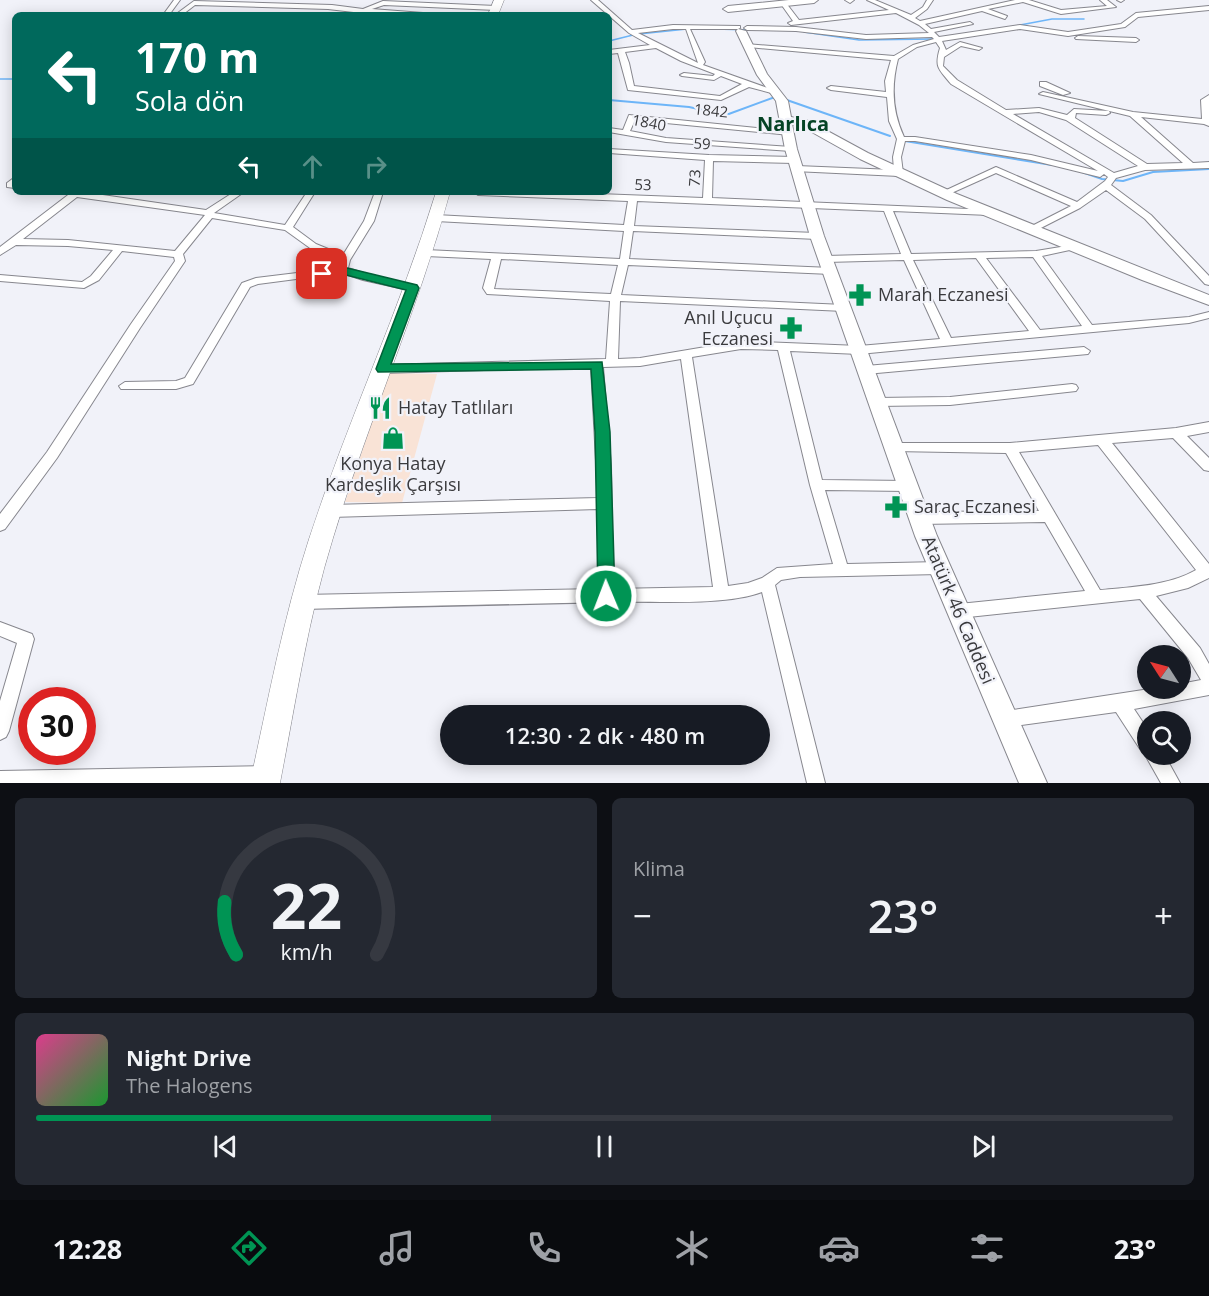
<!DOCTYPE html>
<html lang="tr">
<head>
<meta charset="utf-8">
<style>
  body { margin:0; font-family:"Open Sans",sans-serif; background:#242831; color:#f1f3f6; height:100vh; display:flex; flex-direction:column; font-size:22px; white-space:nowrap }
  * { box-sizing:border-box; margin:0 }
  p { font-size:20px; color:#9ea1a6 }
  .icon { flex:none; width:33px; height:33px; fill:none; stroke:currentColor; stroke-width:2; stroke-linecap:round; stroke-linejoin:round }
  .map { position:relative; height:783px; overflow:hidden }
  .side { display:flex; flex-direction:column; gap:15px; padding:15px; background:#0d0f14; flex:1 }
  .side>* { flex:none }
  .guide { position:absolute; left:12px; top:12px; width:600px; height:183px; border-radius:9px; box-shadow:0 3px 15px #0003; background:#00695c; color:#fff; overflow:hidden }
  .needle { width:39px; rotate:306deg }
  .fabs { position:absolute; left:1137px; top:645px; display:grid; gap:12px }
  .fabs a { display:grid; place-items:center; width:54px; height:54px; border-radius:50%; background:#171b24; box-shadow:0 3px 15px #0003; font-size:30px }
  .speed { position:absolute; left:18px; top:687px; display:flex; gap:12px; font-size:30px; font-weight:700; text-align:center }
  .speed>* { display:grid; place-content:center; width:78px; height:78px; border-radius:50%; background:#171b24; box-shadow:0 3px 15px #0003; line-height:1 }
  .speed .limit { border:9px solid #d22; background:#fff; color:#111 }
  .pin { position:absolute; display:grid; place-items:center; width:51px; height:51px; color:#fff; margin:-26px; border-radius:12px; box-shadow:0 3px 9px #0006 }
  .me { position:absolute; width:66px; margin:-33px; rotate:359deg; stroke-linejoin:round; filter:drop-shadow(0 0 4px #0008) }
  .turn { display:flex; align-items:center; gap:21px; height:126px; padding:0 24px; font-size:27px }
  .turn .icon { width:78px; height:78px; stroke-width:2.5 }
  .turn b { display:block; font-size:42px; line-height:51px }
  .lanes { display:flex; align-items:center; height:57px; padding:0 24px; background:#0003; justify-content:center; gap:30px; direction:ltr }
  .lanes .off { opacity:.35 }
  .big { font-size:45px; font-weight:600; line-height:1.1 }
  .side .tile { flex:1; display:flex; flex-direction:column; justify-content:center; gap:9px; min-width:0; padding:0 21px; border-radius:9px; background:#242831 }
  .side .dial { align-items:center; gap:0 }
  .dial svg { height:156px; overflow:visible; fill:none; stroke:#363941; stroke-width:7; stroke-linecap:round; text-anchor:middle }
  .dial text { fill:#f1f3f6; stroke:none }
  .song { display:flex; align-items:center; gap:18px }
  .cover { width:72px; height:72px; border-radius:9px; background:linear-gradient(135deg,hsl(330 70% 55%),hsl(130 70% 35%)) }
  .played { height:6px; border-radius:3px; background:linear-gradient(90deg,#009454 40%,#363941 40%) }
  .keys { display:flex; justify-content:space-around; direction:ltr }
  .heat { display:flex; justify-content:space-between; align-items:center; font-size:33px; direction:ltr }
  .side .tiles { flex:1; display:grid; gap:15px; grid-template-columns:1fr 1fr }
  .tile:last-child { grid-column:span 2 }
  .trip { position:absolute; left:440px; top:705px; width:330px; height:60px; border-radius:30px; background:#171b24; box-shadow:0 3px 15px #0003; font-weight:600; line-height:60px; text-align:center }
  .menu { display:flex; height:96px; justify-content:space-around; align-items:center; background:#090b0e; color:#9ea1a6 }
  .menu .icon { width:42px; height:42px }
  .menu .on { color:#009454 }
  .menu b { font-size:27px; color:#f1f3f6 }
  .map>svg:first-child { display:block }
  .commercial { fill:#f9e3d6 }
  .lines { fill:none; stroke-linecap:round; stroke-linejoin:round }
  .stream-far1 { stroke:#6db5f8; stroke-width:1.5 }
  .stream { stroke:#6db5f8; stroke-width:2 }
  .street-casing { stroke:#87878e; stroke-width:2 }
  .secondary-casing { stroke:#87878e; stroke-width:2 }
  .primary-casing { stroke:#87878e; stroke-width:1 }
  .street { fill:#fff; fill-rule:evenodd }
  .secondary { fill:#fff; fill-rule:evenodd }
  .primary { fill:#fff; fill-rule:evenodd }
  .route { fill:#009454; stroke:#006037; stroke-width:1.5 }
  .labels { text-anchor:middle; stroke-width:4.5; stroke-linejoin:round; paint-order:stroke }
  .far-street-label { font-size:15px; fill:#3a3a3d; stroke:#f1f2f9 }
  .poi-label { font-size:18px; fill:#3a3a3d; stroke:#f1f2f9; text-anchor:start }
  .street-label { font-size:18px; fill:#3a3a3d; stroke:#f1f2f9 }
  .far-district-label { font-size:20px; font-weight:bold; fill:#054325; stroke:#f1f2f9 }
</style>
</head>
<body>
<div class="map">
<svg width="1209" height="783" viewBox="0 0 1209 783">
  <rect width="100%" height="100%" fill="#f1f2f9"/>
  <path class="commercial" d="M388 373 437 374 402 503 345 502Z"/>
  <g class="lines">
    <path class="stream-far1" d="M1020 25 1052 19H1084
      M715 29 750 30
      M804 32 859 40 934 39
      M639 34 687 29
      M609 41 633 35
      M0 79H15"/>
    <path class="stream" d="M784 99 890 136
      M609 100 689 107 726 115 775 97
      M905 141 1052 165
      M1079 171 1102 179 1123 181 1153 172 1209 169"/>
    <g class="street-casing">
      <path id="street" d="M174 0H180L169 15H163Z
        M591 0H598L632 30 673 25 740 26V28L738 29H690L705 62 703 65 779 92 775 94 749 87 721 100 628 90 618 53 609 54V50L650 45 629 33ZM673 29H686L698 63 638 33ZM656 48 681 61 715 74 713 76 684 73 680 75 682 76 714 80 721 76 742 84 720 96 634 86 629 63 625 52Z
        M867 0H875L911 15 923 7 927 0H933L927 9 915 18 920 21 1015 0H1029L1061 10 1107 6 1100 0H1107L1116 7 1061 14 1023 2 988 9 1007 16 1005 19 982 11 925 24 931 29 970 22 973 24 934 32 939 37 1020 25 1068 32 1121 24 1136 13 1209 6V10L1138 17 1125 27 1068 36 1020 29 942 41 946 50 960 42 982 48 979 50 961 46 944 57 943 66 957 80 1006 110 1039 108 1067 115 1074 109 1109 111 1110 113 1106 115 1076 113 1075 118 1147 164 1183 163 1130 116 1039 94 1043 92 1133 112 1202 119 1201 100 1209 95V126L1204 124 1141 117 1193 163 1209 162V168L1145 170 1116 178 1111 185 1151 215 1209 276V285L1205 284 1145 219 1106 190 1080 208 1031 233 1026 230 1028 228 1071 206 996 173 947 195H941L940 193 996 167 1077 202 1105 181 1108 177 1104 174 1100 177 1031 160 915 141H905L901 157 903 173 899 176 794 171V167L797 166 894 170 893 157 897 139 889 121 887 97 831 90 827 88 831 86 886 92 885 81 891 60 748 47 746 46V44L894 56 913 45 934 39 932 37 866 39 796 31 747 30 744 28 747 26 796 27 866 35 929 33 919 25 896 13 791 25 788 23 793 21 781 4 786 3 799 20 889 10ZM936 42 940 48C934 68 939 69 951 84L1098 171 1031 155 915 137H904C892 111 891 86 898 59L917 47ZM1039 112 1066 120 1138 166 1114 173 1013 114Z
        M1117 0H1124L1121 2Z
        M194 1 332 5 363 9 383 1 496 6 499 8 496 10 384 5 372 9 423 13 426 15 362 13 328 9 195 5 182 15H175Z
        M1078 36 1136 38 1139 40 1136 42 1076 39 1075 38Z
        M1040 82H1046L1070 93 1063 95 1040 86Z
        M629 115 787 131 791 133 790 135 635 120 630 131 666 138 791 147 795 149 791 151 666 142 609 132V128L623 130Z
        M609 149 709 155 794 157 798 160 794 163 713 161 712 198 992 210V214L989 215 893 211 911 254 1036 251 1079 244V248L1042 256 1092 325 1189 317 1209 312V318L1189 323 859 354 790 351 822 480 908 481 913 482 915 486 913 490 908 491 825 490 847 564 940 562 945 564 947 568 945 572 940 574 800 577 781 580 775 585 825 783H807L762 592C724 606 659 601 617 602 513 604 408 606 303 609L298 607 295 602 298 597 303 595 598 589V509L331 517 326 515 324 511 326 507 331 505 598 498 591 367 382 373 376 369 382 365 606 359 610 301 487 294 483 288 491 259 426 256 421 253 426 250 620 259 624 231 436 221 431 218 436 215 624 225 628 201 478 195 474 192H546L703 198 705 160 609 153ZM637 201 884 211 901 254 826 256 821 259 826 262 904 260 940 339 859 346 741 341 640 358 618 359 620 301 844 311 849 308 844 305 621 295 628 265 831 274 836 271 831 268 629 259 633 231 817 239 822 236 817 233 634 226ZM1033 257 1082 326 1040 330 986 258ZM976 258 1029 331 951 338 913 260ZM501 259 618 265 611 294 494 289ZM741 349 778 350 810 485 833 564 777 568 762 578 748 583 728 586 692 357ZM681 359 713 587 613 589 611 466 603 367 640 366Z
        M15 177V188L7 187V183Z
        M66 192H82L206 210 234 192H244L214 213 285 225 307 192H315L293 227 316 244 343 255 364 221 375 192H383L374 221 350 260 348 268 370 275 417 286 418 288 413 291 363 280 342 273 258 284 250 287 193 384 176 389H121L119 386 125 382 176 381 185 378 242 283 256 278 338 268 340 261 331 255 310 248 285 230 212 218 183 254 185 261 140 328 57 458 5 529 0 531V514L47 452 131 324 175 261 174 257 122 251 99 280 84 288 0 281V275L82 282 91 276 113 250 68 246 16 245 0 255V247L68 195ZM77 197 205 215 175 251 68 240 23 239Z
        M1084 347 1090 351 1088 354 866 374 860 370 866 366Z
        M1072 384 1076 385 1078 388 1076 391 950 405 877 406 871 402 877 398 950 397Z
        M1209 422V432L1187 436 1209 458V471L1204 470 1173 438 1112 443 1209 564V578L1188 588 1156 596 1200 648 1209 664V695L1134 709 1148 730V754H1164L1180 783H1161L1144 753 1142 752 1116 712 1006 727 1000 725 997 719 1000 713 1006 711 1156 688H1180V684L1201 680 1188 658 1140 599 959 618 954 616 951 611 954 606 959 604 1085 591 1045 522 919 524 914 522 912 518 914 514 919 512 1039 511 1006 453 893 451 888 449 887 446 888 443H1010L1176 428ZM1098 445 1196 570C1168 586 1132 587 1100 590L1019 452Z
        M0 622 32 634 34 639 9 731 6 737 0 740V701L17 643 0 636Z
        M266 766 272 769 275 775 272 781 268 783H0V771Z"/>
    </g>
    <g class="secondary-casing">
      <path id="secondary" d="M789 0H818L814 3 728 12 723 9 728 6Z
        M845 0H854L850 3Z
        M738 29 746 31 767 74 788 101 791 117 809 121 868 153 957 194 1209 295V305L1142 280 947 200 860 159 801 126 792 124 797 149 824 236 937 536 1047 783H1019L915 536 810 236 785 149 776 101 757 75 736 31Z"/>
    </g>
    <g class="primary-casing">
      <path id="primary" d="M494 0H504L498 15H488Z
        M436 192H450C418 310 368 421 333 538 308 618 296 701 280 783H250C268 701 283 619 309 539 347 422 400 310 436 192Z"/>
    </g>
    <use href="#street" class="street"/>
    <use href="#secondary" class="secondary"/>
    <use href="#primary" class="primary"/>
  </g>
  <path class="route" d="M343 267 417 285 419 288 391 364 602 362 610 432 615 596 612 601 606 603 600 601 598 596 595 432 591 369 378 372 376 369 406 290 342 274 322 278 317 274 318 272Z"/>
  <defs>
    <g id="pharmacy-bare" transform="scale(1.8)"><path d="M-2-6h4v4h4v4h-4v4h-4v-4h-4v-4h4Z" fill="#009454" stroke="#f1f2f9" stroke-width="2.5" paint-order="stroke"/></g>
    <g id="restaurant-bare" transform="scale(1.8)"><path d="M-5-6h1v4h1v-4h1v4h1v-4h1v5L-1.5 .5V6h-2V.5L-5-1ZM5-6V6H3V1.5H1.5Q1.5-4 5-6Z" fill="#009454" stroke="#f1f2f9" stroke-width="2.5" paint-order="stroke"/></g>
    <g id="shop-bare" transform="scale(1.8)"><path d="M-5-2.5h2.3a2.7 3.5 0 0 1 5.4 0H5L5.5 6h-11ZM-1.5-2.5h3a1.5 2.3 0 0 0-3 0Z" fill="#009454" stroke="#f1f2f9" stroke-width="2.5" paint-order="stroke"/></g>
  </defs>
  <g fill-rule="evenodd">
    <use href="#pharmacy-bare" x="860" y="295"/>
    <use href="#pharmacy-bare" x="791" y="328"/>
    <use href="#restaurant-bare" x="380" y="408"/>
    <use href="#shop-bare" x="393" y="438"/>
    <use href="#pharmacy-bare" x="896" y="507"/>
  </g>
  <g class="labels">
    <g class="far-street-label">
      <text transform="translate(711 111) rotate(6)" y="5">1842</text>
      <text transform="translate(649 123) rotate(11)" y="5">1840</text>
      <text transform="translate(702 144) rotate(3)" y="5">59</text>
      <text transform="translate(695 178) rotate(-86)" y="5">73</text>
      <text transform="translate(643 185) rotate(2)" y="5">53</text>
    </g>
    <g class="poi-label">
      <text x="878" y="301">Marah Eczanesi</text>
      <text x="773" y="324" text-anchor="end">Anıl Uçucu<tspan x="773" dy="21">Eczanesi</tspan></text>
      <text x="398" y="414">Hatay Tatlıları</text>
      <text x="393" y="470" text-anchor="middle">Konya Hatay<tspan x="393" dy="21">Kardeşlik Çarşısı</tspan></text>
      <text x="914" y="513">Saraç Eczanesi</text>
    </g>
    <g class="street-label">
      <text transform="translate(958 610) rotate(67)" y="6">Atatürk 46 Caddesi</text>
    </g>
    <g class="far-district-label">
      <text x="793" y="131">Narlıca</text>
    </g>
  </g>
</svg>
<div class="fabs">
<a><svg class="needle" viewBox="-14 -14 28 28"><path d="M0-13l5 13h-10z" fill="#e53935"/><path d="M0 13l5-13h-10z" fill="#9ea1a6"/></svg></a>
<a><svg class="icon" aria-label="search" viewBox="0 0 24 24"><circle cx="10" cy="10" r="6"/><path d="M15 15l6 6"/></svg></a>
</div>
<div class="speed"><div class="limit">30</div></div>
<div class="pin" style="left:322px;top:274px;background:#d93025"><svg class="icon" aria-label="arrive" viewBox="0 0 24 24"><path d="M6 21V4h12l-3 4 3 4H6"/></svg></div>
<svg class="me" style="left:606px;top:596px" viewBox="-20 -20 40 40"><circle r="17" fill="#009454" stroke="#fff" stroke-width="3"/><path d="M0-11L8 9 0 5-8 9z" fill="#fff"/></svg>
<div class="trip">12:30 · 2 dk · 480 m</div>
<div class="guide">
<div class="turn"><svg class="icon" aria-label="left" viewBox="0 0 24 24"><path d="M17 20v-9H6M10 6l-5 5 5 5"/></svg><div><b>170 m</b>Sola dön</div></div>
<div class="lanes"><svg class="icon" aria-label="left" viewBox="0 0 24 24"><path d="M17 20v-9H6M10 6l-5 5 5 5"/></svg><svg class="icon off" aria-label="ahead" viewBox="0 0 24 24"><path d="M12 20V5M6 11l6-6 6 6"/></svg><svg class="icon off" aria-label="right" viewBox="0 0 24 24"><path d="M7 20v-9h11M14 6l5 5-5 5"/></svg></div>
</div>
</div>
<section class="side">
<div class="tiles">
<div class="tile dial"><svg viewBox="0 0 100 80">
<path d="M14 69A42 42 0 1 1 86 69"/>
<path d="M14 69A42 42 0 0 1 8 42" stroke="#009454"/>
<text x="50" y="56" font-size="32" font-weight="700">22</text>
<text x="50" y="72" font-size="11">km/h</text>
</svg></div>
<div class="tile"><p>Klima</p>
<div class="heat"><a>−</a><b class="big">23°</b><a>+</a></div>
</div>
<div class="tile">
<div class="song"><i class="cover"></i><div><b>Night Drive</b><p>The Halogens</p></div></div>
<div class="played"></div>
<div class="keys"><svg class="icon" aria-label="previous" viewBox="0 0 24 24"><path d="M18 5L8 12l10 7zM5 5v14"/></svg><svg class="icon" aria-label="pause" viewBox="0 0 24 24"><path d="M8 5v14M16 5v14"/></svg><svg class="icon" aria-label="next" viewBox="0 0 24 24"><path d="M6 5l10 7-10 7zM19 5v14"/></svg></div>
</div>
</div>
</section>
<nav class="menu">
<b>12:28</b>
<svg class="icon on" aria-label="directions" viewBox="0 0 24 24"><path d="M12 3l9 9-9 9-9-9zM9 14v-3h6M13 9l2 2-2 2"/></svg>
<svg class="icon" aria-label="music" viewBox="0 0 24 24"><path d="M9 18V5l10-2v13"/><circle cx="6" cy="18" r="3"/><circle cx="16" cy="16" r="3"/></svg>
<svg class="icon" aria-label="phone" viewBox="0 0 24 24"><path d="M5 4h4l2 5-3 2q2 4 5 5l2-3 5 2v4C11 20 4 13 5 4z"/></svg>
<svg class="icon" aria-label="climate" viewBox="0 0 24 24"><path d="M12 3v18M4 7l16 10M4 17L20 7"/></svg>
<svg class="icon" aria-label="car" viewBox="0 0 24 24"><path d="M5 17H2v-5l4-1 3-4h7l3 4 3 1v5h-3M9 17h6M6 11h13"/><circle cx="7" cy="17" r="2"/><circle cx="17" cy="17" r="2"/></svg>
<svg class="icon" aria-label="filters" viewBox="0 0 24 24"><path d="M4 7h16M4 17h16"/><circle cx="9" cy="7" r="2"/><circle cx="15" cy="17" r="2"/></svg>
<b>23°</b>
</nav>
</body>
</html>
